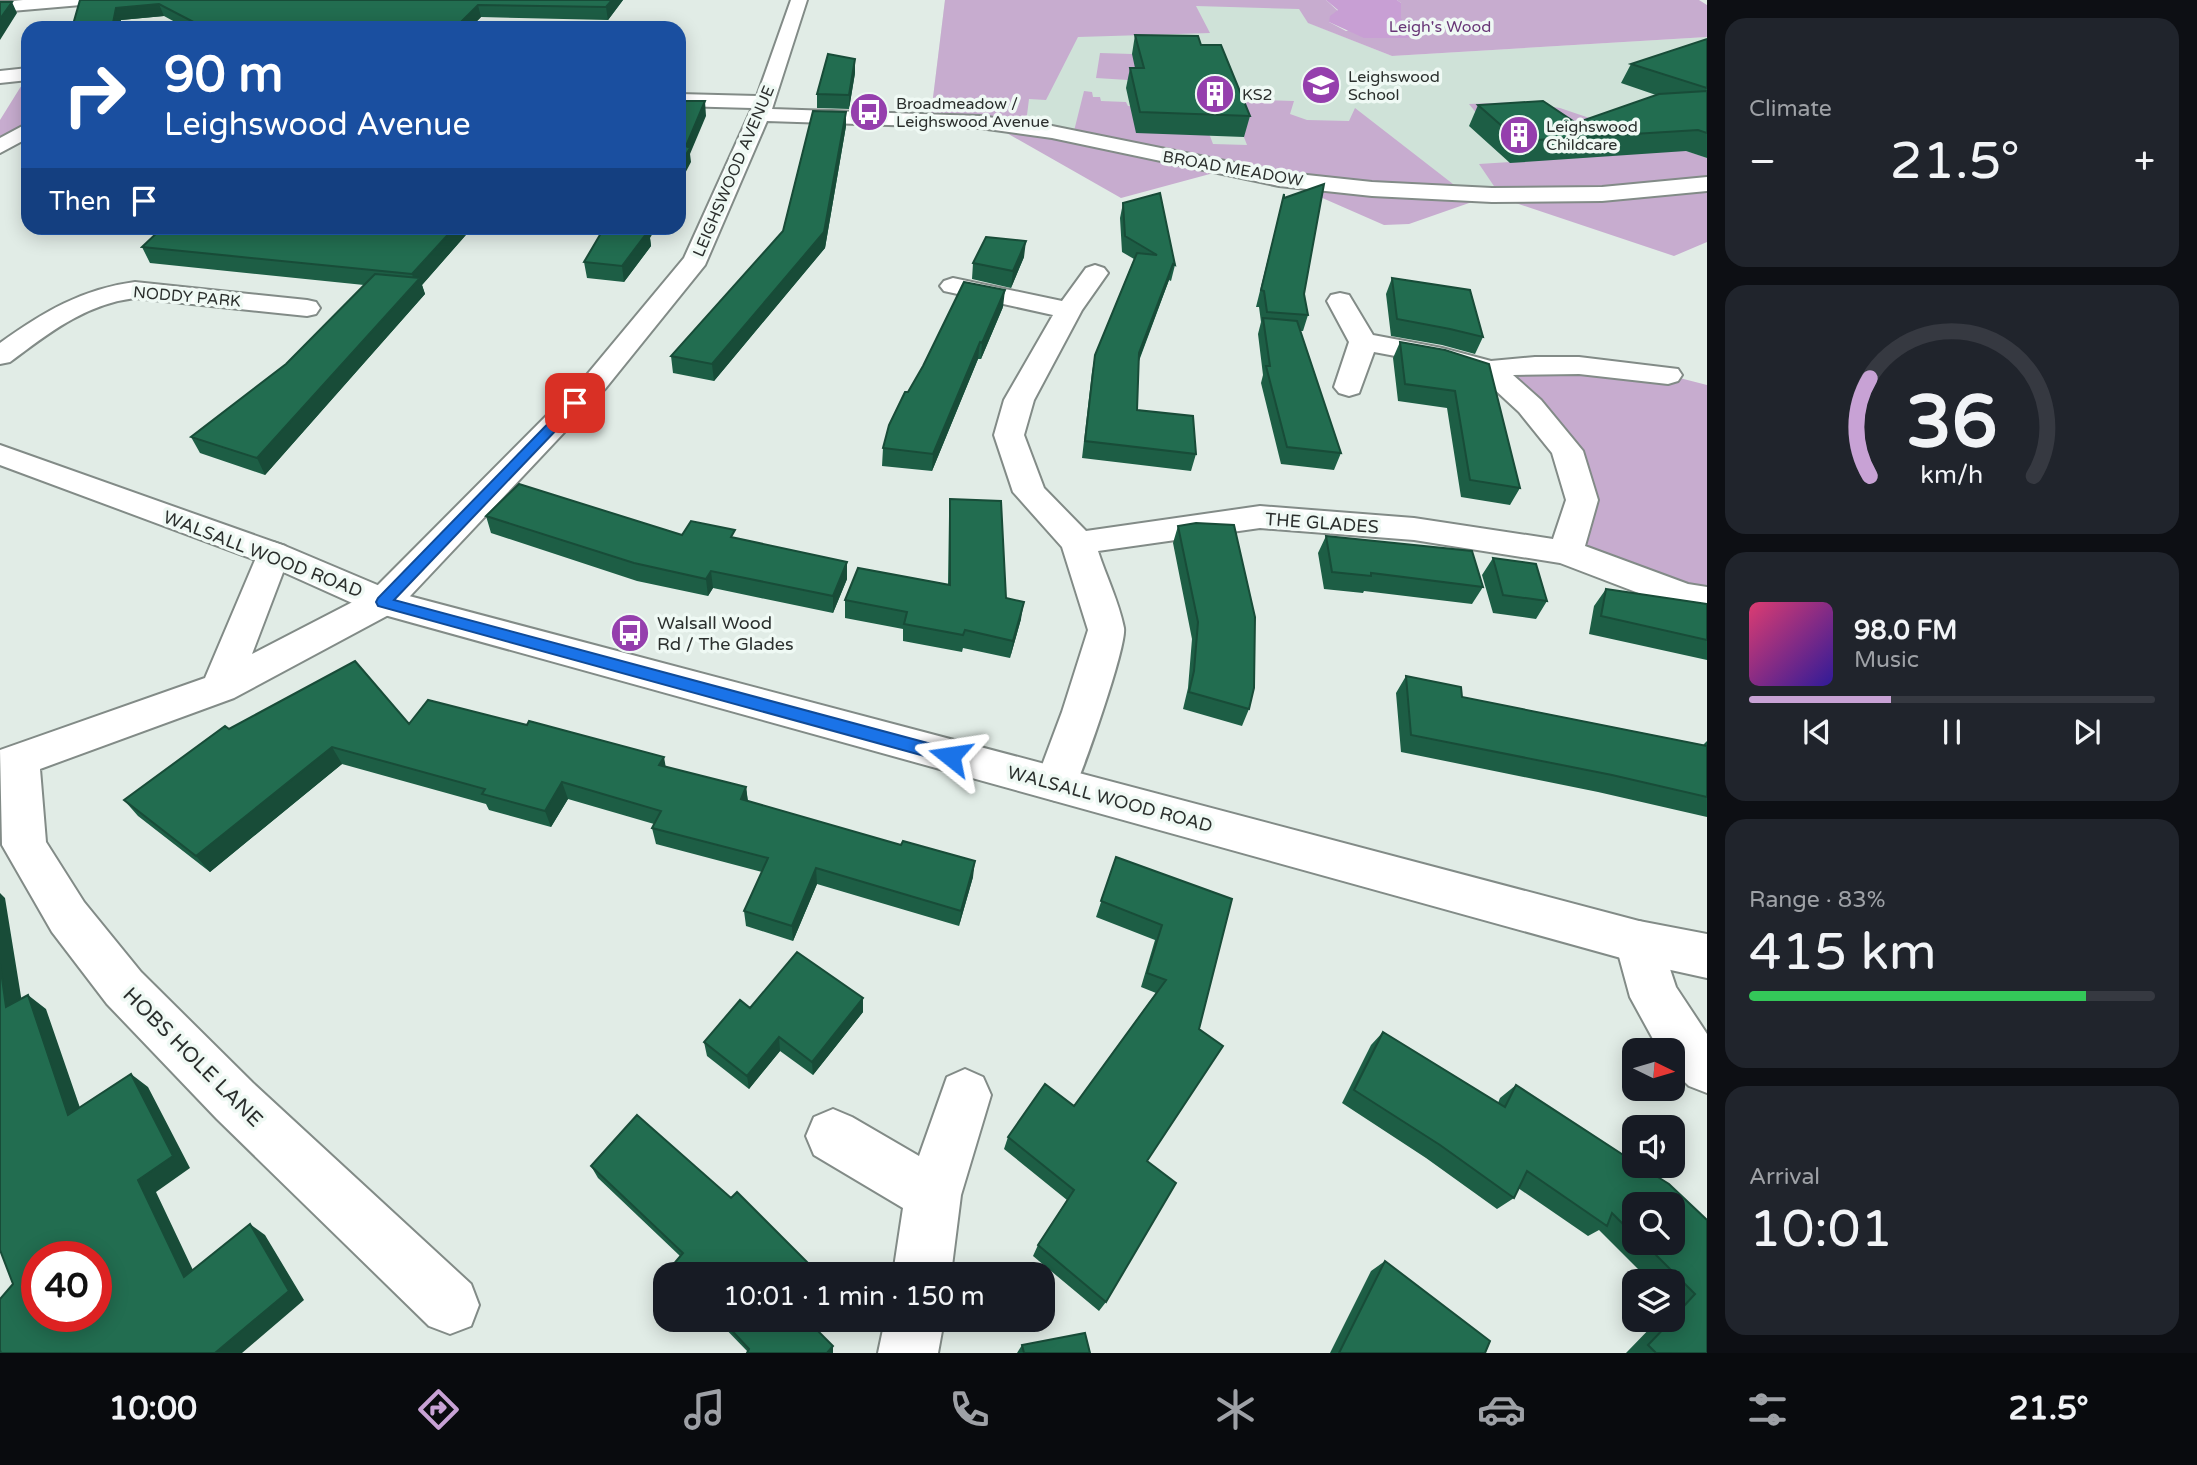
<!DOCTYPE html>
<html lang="en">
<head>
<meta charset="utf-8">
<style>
  body { margin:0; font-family:"Varela Round",sans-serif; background:#20242c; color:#f1f3f6; height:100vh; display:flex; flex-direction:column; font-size:26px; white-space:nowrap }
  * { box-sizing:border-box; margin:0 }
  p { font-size:23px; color:#9ea1a6 }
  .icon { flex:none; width:38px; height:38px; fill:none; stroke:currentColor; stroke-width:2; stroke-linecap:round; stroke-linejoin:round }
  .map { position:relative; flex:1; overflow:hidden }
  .panel { display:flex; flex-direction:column; gap:18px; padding:18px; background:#0d0f14; width:490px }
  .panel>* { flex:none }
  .guide { position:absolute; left:21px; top:21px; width:665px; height:214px; border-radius:21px; box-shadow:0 4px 18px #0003; background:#1a4fa0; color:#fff; overflow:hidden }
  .needle { width:46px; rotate:95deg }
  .tools { position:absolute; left:1622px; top:1038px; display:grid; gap:14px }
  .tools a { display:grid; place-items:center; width:63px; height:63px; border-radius:14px; background:#171b24; box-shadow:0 4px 18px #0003; font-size:35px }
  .speed { position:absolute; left:21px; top:1241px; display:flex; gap:14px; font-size:35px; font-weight:700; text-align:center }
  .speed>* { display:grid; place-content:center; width:91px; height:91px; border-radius:50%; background:#171b24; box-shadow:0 4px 18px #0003; line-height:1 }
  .speed .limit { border:10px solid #d22; background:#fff; color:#111 }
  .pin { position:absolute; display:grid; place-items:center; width:60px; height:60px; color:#fff; margin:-30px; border-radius:14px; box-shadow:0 4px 10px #0006 }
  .me { position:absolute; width:77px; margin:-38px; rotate:285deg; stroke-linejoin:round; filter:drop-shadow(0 0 5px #0008) }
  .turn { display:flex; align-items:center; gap:24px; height:147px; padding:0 28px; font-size:32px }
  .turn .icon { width:91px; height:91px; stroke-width:2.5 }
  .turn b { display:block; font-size:49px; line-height:60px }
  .then { display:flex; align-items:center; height:66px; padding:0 28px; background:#0003; gap:14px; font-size:26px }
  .big { font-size:52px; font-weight:600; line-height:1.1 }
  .panel .widget { flex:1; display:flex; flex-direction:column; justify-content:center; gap:10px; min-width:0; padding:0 24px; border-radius:21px; background:#20242c }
  .panel .dial { align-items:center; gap:0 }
  .dial svg { height:182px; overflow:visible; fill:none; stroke:#363941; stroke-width:7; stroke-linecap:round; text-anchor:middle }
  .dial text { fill:#f1f3f6; stroke:none }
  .song { display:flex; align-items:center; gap:21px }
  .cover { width:84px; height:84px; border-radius:10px; background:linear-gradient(135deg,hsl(340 70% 55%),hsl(250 70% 35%)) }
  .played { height:7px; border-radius:4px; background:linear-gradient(90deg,#c8a2d5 35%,#363941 35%) }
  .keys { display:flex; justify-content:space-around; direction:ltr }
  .heat { display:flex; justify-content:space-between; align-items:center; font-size:38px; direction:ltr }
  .charge { height:10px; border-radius:5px; background:linear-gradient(90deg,#34c759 83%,#363941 0) }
  .trip { position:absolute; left:653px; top:1262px; width:402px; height:70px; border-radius:21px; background:#171b24; box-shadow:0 4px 18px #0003; font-weight:600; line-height:70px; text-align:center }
  .dock { display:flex; height:112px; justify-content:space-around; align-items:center; background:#090b0e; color:#9ea1a6 }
  .dock .icon { width:49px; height:49px }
  .dock .selected { color:#c8a2d5 }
  .dock b { font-size:32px; color:#f1f3f6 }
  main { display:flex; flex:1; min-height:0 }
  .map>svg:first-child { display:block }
  .built { fill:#cfe2d8 }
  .green { fill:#c7accf }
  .water { fill:#c89fd4 }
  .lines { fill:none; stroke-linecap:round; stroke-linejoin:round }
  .minor-casing { stroke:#828b87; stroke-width:4 }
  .tertiary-casing { stroke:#828b87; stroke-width:4 }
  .minor { fill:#fff; fill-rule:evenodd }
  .tertiary { fill:#fff; fill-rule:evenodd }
  .wall { fill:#1d5e45; fill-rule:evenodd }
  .shaded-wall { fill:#184c38 }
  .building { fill:#226d50; stroke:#184c38; stroke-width:2; fill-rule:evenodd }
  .route { fill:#1a73e8; stroke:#114b97; stroke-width:2 }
  .labels { text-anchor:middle; stroke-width:7; stroke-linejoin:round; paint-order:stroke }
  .far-park-label { font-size:16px; fill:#683677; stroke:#eff9f4 }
  .far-poi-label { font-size:16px; fill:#2b2f2d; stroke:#eff9f4; text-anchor:start }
  .far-street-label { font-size:16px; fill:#2b2f2d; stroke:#eff9f4 }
  .street-label { font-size:18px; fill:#2b2f2d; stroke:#eff9f4 }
  .poi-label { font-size:18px; fill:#2b2f2d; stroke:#eff9f4; text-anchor:start }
  .near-street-label { font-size:21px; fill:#2b2f2d; stroke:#eff9f4 }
</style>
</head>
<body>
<main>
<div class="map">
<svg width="1707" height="1353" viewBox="0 0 1707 1353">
  <rect width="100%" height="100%" fill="#e1ece6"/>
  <path class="built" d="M945 0H1293L1309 23 1392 56 1707 37V177L1462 191 976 118 931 114Z"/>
  <path class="green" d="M945 0H1326L1338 11 1329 22 1346 31 1401 18V3L1397 0H1699L1707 5V37L1392 56 1308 23 1299 9 1196 6 1210 33 1078 37 1046 100 1029 99 1026 123 931 114Z
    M1100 53 1132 54 1160 82 1096 78Z
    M28 75V129L0 147V120Z
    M1084 91 1092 92 1093 97H1100L1101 101 1126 102 1128 106 1174 108 1210 136 1213 144 1247 145 1237 119 1222 99 1294 101 1290 114 1307 120 1349 121 1355 108 1462 191 1282 175 1074 131Z
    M1519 102 1560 108 1707 158V177L1593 189 1498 192 1479 164 1585 157 1486 125 1469 104Z
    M998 128 1047 134 1221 171 1121 198Z
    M1279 179 1492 195 1707 184V242L1674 256 1492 195 1409 224 1384 225Z
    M1490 370 1668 375 1707 385V600L1566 552 1567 451Z"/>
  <path class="water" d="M1326 0H1397L1401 3V18L1411 35 1408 38H1364L1329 22 1330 16 1338 10Z"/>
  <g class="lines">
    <g class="minor-casing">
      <path id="minor" d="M23 0H89L81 5 0 12V2Z
        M791 0H807L772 109 980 116 1052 126 1279 172 1372 182 1492 188 1602 187 1707 177V191L1602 201 1492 202 1372 196 1279 186 1052 138 980 128 767 121 705 265 605 389 396 611 234 698 40 769 46 842 84 902 141 972 253 1083 471 1284 479 1305 471 1326 450 1334 429 1326 217 1119 107 1004 52 932 2 845 0 750 205 678 261 546 273 542 285 546 290 554 252 654 370 593 585 377 684 258 752 108 679 106V94L757 96Z
        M28 68V80L0 83V71Z
        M28 123V138L0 153V138Z
        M1095 265 1104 268 1108 273 1082 310 1034 400 1024 435 1044 488 1086 531 1260 506 1414 518 1553 539 1566 500 1552 453 1519 412 1480 376 1438 364 1374 352 1359 393 1349 396 1339 393 1334 387 1349 342 1327 301 1331 295 1340 293 1349 295 1373 335 1442 348 1491 361 1535 357H1579L1678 369 1682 375 1678 381 1668 384 1579 374 1513 375 1541 400 1583 451 1598 500 1585 546 1688 584 1707 587V613L1670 605 1560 563 1414 540 1260 528 1098 551C1106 576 1119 602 1124 628 1127 646 1082 775 1071 796L1056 801 1041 796 1035 784 1062 712 1088 630 1062 547 1013 492 994 435 1004 400 1053 315 944 291 940 286 944 281 953 278 1062 301 1086 268Z
        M135 282 307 300 316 302 320 308 316 314 307 316 135 298C85 304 49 333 10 362L0 364V343C43 312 82 289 135 282Z
        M1639 921 1656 927 1676 987 1707 1034V1093L1689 1086 1673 1071V1050H1659L1630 997 1615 942 1622 927Z
        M965 1069 983 1077 991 1095 961 1195 951 1274H893L903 1208 814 1155 806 1136 814 1117 833 1109 852 1117 919 1156 947 1077Z
        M885 1320H944L938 1353H878Z"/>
    </g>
    <g class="tertiary-casing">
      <path id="tertiary" d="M0 445 285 546 394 592 1639 921 1707 934V978L1639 963 370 611 261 562 0 465Z"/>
    </g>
    <use href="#minor" class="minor"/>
    <use href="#tertiary" class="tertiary"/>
  </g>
  <path class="wall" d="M80 0H623L608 20 481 17 470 28H186L164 16 121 20 120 28H72Z
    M1135 35 1201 45 1250 116 1244 137 1136 133 1126 88 1130 68H1135L1132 54Z
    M1707 39V158L1686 151 1510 163 1469 126 1478 105 1576 123 1656 95 1621 83 1631 64Z
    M855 73 849 109 817 108V94Z
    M846 112V126L825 248 714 381 673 373 671 356 783 231Z
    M1284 194 1308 315 1303 331H1300L1341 453 1334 470 1281 464 1261 383 1263 375 1258 334 1261 322 1259 307H1256Z
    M1123 203 1175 265 1171 281 1169 280 1139 361 1137 410 1196 454 1191 471 1082 458 1092 372 1095 355 1134 259 1122 252 1120 218Z
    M472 228 422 285 425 294 265 475 200 453 191 437 286 364 364 285 150 263 142 247Z
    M650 238 651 246 624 282 587 278 584 262Z
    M1024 257 1011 288 972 279 973 263Z
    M1392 278 1483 337 1475 354 1442 345 1391 336 1386 294Z
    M1003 307 981 359H978L932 471 882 466 883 448 908 392Z
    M1400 342 1445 350 1520 488 1510 505 1461 497 1447 408 1398 401 1393 358Z
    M950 499 1006 598 1021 619 1010 658 963 648 962 652 903 641V629L845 618V600L948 584 949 516Z
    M486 516 682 535 736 538 847 579 833 613 713 588 708 596 637 581 491 533Z
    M1178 526 1249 709 1242 726 1183 709 1188 688 1192 639 1173 543Z
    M1326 536 1483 587 1472 604 1364 591 1363 593 1324 589 1318 553Z
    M1493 558 1547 601 1536 619 1493 613 1482 575Z
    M1606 589 1707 604V660L1589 634 1594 606Z
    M1406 676 1462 697 1703 745 1707 741V817L1598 792 1401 752 1396 693Z
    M409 724 666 767 746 787 748 801 973 877 959 926 817 884 793 941 746 926 744 911 762 872 656 844 652 828 654 824 568 799 551 827 489 810 486 804 342 764 210 872 138 816 124 800 229 729Z
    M1116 857 1232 899 1147 1161 1106 1302 1099 1311 1033 1256 1038 1245 1067 1200 1004 1149 1008 1137 1074 1106 1156 993 1141 987 1155 940 1096 917Z
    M750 1008 863 1012 813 1075 780 1051 749 1089 707 1056 704 1042Z
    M1383 1032 1498 1103 1500 1098 1516 1085 1707 1220V1353H1626L1658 1320H1673V1281H1650L1599 1230 1588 1236 1518 1188 1514 1198 1497 1209 1426 1158 1342 1103 1371 1045ZM1634 1204 1673 1242H1634Z
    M591 1166 731 1198 819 1274H676L672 1266 680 1256 598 1178Z
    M1385 1261 1485 1353H1330L1371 1271Z
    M717 1320H807L748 1352Z
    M1022 1345 1090 1353H1017Z"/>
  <path class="shaded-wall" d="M612 0H623L608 20 606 7Z
    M12 2 17 13 0 40V19Z
    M159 4 164 16 121 20 120 28H112L116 8Z
    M478 5 481 17 470 28H455Z
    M249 25 250 28H224Z
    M855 59V73L849 109V95Z
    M705 101 706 116 690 154 691 162 679 185V167L686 146Z
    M846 112V126L825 248 714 381 712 364Z
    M454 228H472L422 285 425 294 265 475 257 458 415 284 412 274Z
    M645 228H656L650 238 651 246 624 282 622 266Z
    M1026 241 1024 257 1011 288 1013 271Z
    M1173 264 1169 280 1135 370 1139 353Z
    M1005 290 1003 307 981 359 982 343Z
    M980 342 978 359 932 471 933 454Z
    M847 562V579L833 613V596Z
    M711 571 713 588 708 596 706 579Z
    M1024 602 1021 619 1010 658 1013 641Z
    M332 747 342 764 210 872 196 856Z
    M664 757 667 774 659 765Z
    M562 782 568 799 551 827 545 811Z
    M746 787 748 804 741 799Z
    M975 861 973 877 959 926 961 911Z
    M816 868 817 884 793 941 792 926Z
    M0 893 5 898 25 1021 6 1007 0 964Z
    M28 995 46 1009 87 1128 68 1115Z
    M863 998V1012L813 1075 812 1062Z
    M779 1037 780 1051 749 1089 747 1076Z
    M131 1074 148 1087 190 1168 156 1192 201 1287 184 1277 138 1180Z
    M250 1224 265 1235 304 1300 242 1353H215Z
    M833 1346V1353H827Z"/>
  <path class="building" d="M80 0H612L606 7 478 5 455 28H245L249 25 224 28H205L159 4 116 8 112 28H72Z
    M0 2H12L0 19Z
    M1135 35 1198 36 1201 45H1221L1250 116 1140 112 1130 68H1144Z
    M1707 39V88L1631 64Z
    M828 54 855 59 849 95 817 94Z
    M1707 91V133L1698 130 1519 141 1478 105 1543 101 1576 123 1659 94Z
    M679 101H705L686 146 690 148 679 167Z
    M813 111 846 112 824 232 712 364 671 356 783 231Z
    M1324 184 1304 294 1308 315 1267 312 1264 291 1261 290 1284 194V198Z
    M1160 193 1175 265 1173 264 1139 353 1137 410 1193 416 1196 454 1085 441 1095 355 1137 253 1157 255 1125 236 1123 203Z
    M162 228H454L412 274 142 247Z
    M604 228H645L643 230H649L622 266 584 262Z
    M986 237 1026 241 1013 271 973 263Z
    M375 274 420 278 257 458 191 437 286 364Z
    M1392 278 1470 290 1483 337 1450 329 1397 319Z
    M964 282 1005 290 982 343 980 342 933 454 883 448 889 425 905 392H908L923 366Z
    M1263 318 1297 321 1341 453 1287 447 1266 366H1270Z
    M1400 342 1445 350 1489 364 1520 488 1470 480 1455 391 1405 384Z
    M519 484 682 535 691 521 735 530 731 537 847 562 833 596 711 571 706 579 634 563 486 516Z
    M950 499 1001 501 1006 598 1024 602 1013 641 965 630 963 635 904 624 907 612 845 600 858 568 950 585Z
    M1196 523 1234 525 1255 617 1254 688 1249 709 1189 692 1194 671 1198 622 1178 526Z
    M1326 536 1472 551 1483 587 1371 573V576L1332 572Z
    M1493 558 1536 564 1547 601 1503 595Z
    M1606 589 1707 604V640L1601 616Z
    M355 661 409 724 428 700 527 725 529 721 664 757 659 765 746 787 741 799 901 845 903 841 975 861 961 911 816 868 792 926 744 911 768 858 652 828 661 811 562 782 545 811 482 794 485 789 332 747 196 856 124 800 225 726 229 729Z
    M1406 676 1461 687 1462 697 1707 746V797L1612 775 1411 735Z
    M1116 857 1232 899 1199 1029 1223 1046 1147 1161 1176 1183 1106 1302 1038 1245 1074 1190 1008 1137 1045 1084 1074 1106 1166 980 1147 973 1162 925 1101 901Z
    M797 952 863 998 812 1062 779 1037 747 1076 704 1042 740 1000 750 1008Z
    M0 964 6 1007 28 995 68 1115 131 1074 173 1156 138 1180 184 1277 250 1224 289 1291 215 1353H1L0 1350V1299L13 1284 0 1250ZM37 1256H96V1316H37Z
    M1383 1032 1505 1107 1516 1085 1634 1162V1166H1640L1669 1184 1707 1220V1353H1656L1648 1345 1672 1320H1673V1318L1695 1294 1643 1242H1673V1204H1634V1235L1612 1213 1607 1226 1527 1171 1514 1198 1440 1145 1354 1090Z
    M637 1115 731 1198 737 1192 819 1274H680L672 1266 683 1253 591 1166Z
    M1385 1261 1490 1341 1485 1353H1339Z
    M722 1320H807L833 1346 827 1353H747L749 1349Z
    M1085 1333 1090 1353H1024L1022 1345Z"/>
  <path class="route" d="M575 399 580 400V405L394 600 950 749 956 751 959 756 956 761 950 763 378 606 376 602 378 598 571 400Z"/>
  <defs>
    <g id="school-disc" transform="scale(2.0125)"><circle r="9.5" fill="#953fad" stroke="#eff9f4"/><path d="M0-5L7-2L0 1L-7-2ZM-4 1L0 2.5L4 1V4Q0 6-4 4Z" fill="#fff"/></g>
    <g id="building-disc" transform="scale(2.0125)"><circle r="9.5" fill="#953fad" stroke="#eff9f4"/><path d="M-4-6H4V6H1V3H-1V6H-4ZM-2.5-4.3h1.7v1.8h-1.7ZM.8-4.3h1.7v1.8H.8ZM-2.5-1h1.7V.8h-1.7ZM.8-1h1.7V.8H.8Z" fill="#fff"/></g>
    <g id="bus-disc" transform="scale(2.0125)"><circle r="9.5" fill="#953fad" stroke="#eff9f4"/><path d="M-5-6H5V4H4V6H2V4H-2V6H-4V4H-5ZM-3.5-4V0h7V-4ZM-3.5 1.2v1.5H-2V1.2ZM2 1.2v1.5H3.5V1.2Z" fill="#fff"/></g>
  </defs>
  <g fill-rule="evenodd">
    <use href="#school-disc" x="1321" y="85"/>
    <use href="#building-disc" x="1215" y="94"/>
    <use href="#bus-disc" x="869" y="112"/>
    <use href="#building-disc" x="1519" y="135"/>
    <use href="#bus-disc" x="630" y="633"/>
  </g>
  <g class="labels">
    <g class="far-park-label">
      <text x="1440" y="32">Leigh's Wood</text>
    </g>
    <g class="far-poi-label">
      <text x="1348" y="82">Leighswood<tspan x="1348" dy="18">School</tspan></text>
      <text x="1242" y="100">KS2</text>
      <text x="896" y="109">Broadmeadow /<tspan x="896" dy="18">Leighswood Avenue</tspan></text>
      <text x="1546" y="132">Leighswood<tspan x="1546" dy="18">Childcare</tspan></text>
    </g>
    <g class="far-street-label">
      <text transform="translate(1233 168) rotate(10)" y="6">BROAD MEADOW</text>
      <text transform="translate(733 171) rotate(-67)" y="6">LEIGHSWOOD AVENUE</text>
      <text transform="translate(187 296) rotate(5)" y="6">NODDY PARK</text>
    </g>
    <g class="street-label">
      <text transform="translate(1322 523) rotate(4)" y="6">THE GLADES</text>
      <text transform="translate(263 554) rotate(21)" y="6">WALSALL WOOD ROAD</text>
      <text transform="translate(1110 799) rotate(15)" y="6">WALSALL WOOD ROAD</text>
    </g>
    <g class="poi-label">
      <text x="657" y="629">Walsall Wood<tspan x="657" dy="21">Rd / The Glades</tspan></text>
    </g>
    <g class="near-street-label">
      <text transform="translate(193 1057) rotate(45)" y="7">HOBS HOLE LANE</text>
    </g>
  </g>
</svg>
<div class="tools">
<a><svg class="needle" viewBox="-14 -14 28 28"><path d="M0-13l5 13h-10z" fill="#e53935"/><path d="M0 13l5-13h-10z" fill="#9ea1a6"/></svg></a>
<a><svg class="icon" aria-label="sound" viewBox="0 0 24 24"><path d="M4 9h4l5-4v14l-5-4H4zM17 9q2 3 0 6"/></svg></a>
<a><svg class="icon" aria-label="search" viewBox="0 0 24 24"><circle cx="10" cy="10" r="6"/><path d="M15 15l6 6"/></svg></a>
<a><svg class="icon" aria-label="layers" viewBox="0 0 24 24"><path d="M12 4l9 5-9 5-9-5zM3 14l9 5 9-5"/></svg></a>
</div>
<div class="speed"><div class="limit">40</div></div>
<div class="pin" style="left:575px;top:403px;background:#d93025"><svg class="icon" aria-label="arrive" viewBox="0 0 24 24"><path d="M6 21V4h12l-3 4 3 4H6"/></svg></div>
<svg class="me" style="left:950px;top:756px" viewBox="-20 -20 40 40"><path d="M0-17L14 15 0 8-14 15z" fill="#1a73e8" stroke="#fff" stroke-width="4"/></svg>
<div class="trip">10:01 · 1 min · 150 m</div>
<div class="guide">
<div class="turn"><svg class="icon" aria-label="right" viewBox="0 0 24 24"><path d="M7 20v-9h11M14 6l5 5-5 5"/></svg><div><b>90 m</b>Leighswood Avenue</div></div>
<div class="then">Then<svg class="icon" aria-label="arrive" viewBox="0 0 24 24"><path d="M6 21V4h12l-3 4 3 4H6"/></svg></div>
</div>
</div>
<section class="panel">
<div class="widget"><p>Climate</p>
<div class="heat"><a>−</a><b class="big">21.5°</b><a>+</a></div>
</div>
<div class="widget dial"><svg viewBox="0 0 100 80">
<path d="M14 69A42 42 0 1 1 86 69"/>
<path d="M14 69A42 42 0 0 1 14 26" stroke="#c8a2d5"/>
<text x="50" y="56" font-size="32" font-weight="700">36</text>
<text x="50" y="72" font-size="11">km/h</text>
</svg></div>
<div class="widget">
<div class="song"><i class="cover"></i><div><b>98.0 FM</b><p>Music</p></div></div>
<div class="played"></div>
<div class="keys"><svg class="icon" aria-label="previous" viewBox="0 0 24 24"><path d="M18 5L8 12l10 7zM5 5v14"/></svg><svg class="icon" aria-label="pause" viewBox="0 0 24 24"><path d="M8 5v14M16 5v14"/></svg><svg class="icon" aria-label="next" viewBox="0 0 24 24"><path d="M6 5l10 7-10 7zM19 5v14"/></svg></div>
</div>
<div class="widget"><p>Range · 83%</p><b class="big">415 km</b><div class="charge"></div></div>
<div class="widget"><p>Arrival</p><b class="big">10:01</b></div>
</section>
</main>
<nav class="dock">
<b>10:00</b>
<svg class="icon selected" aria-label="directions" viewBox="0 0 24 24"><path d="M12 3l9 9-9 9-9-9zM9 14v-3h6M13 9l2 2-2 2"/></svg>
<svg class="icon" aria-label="music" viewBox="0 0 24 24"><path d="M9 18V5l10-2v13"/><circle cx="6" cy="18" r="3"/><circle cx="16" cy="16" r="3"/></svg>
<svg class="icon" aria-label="phone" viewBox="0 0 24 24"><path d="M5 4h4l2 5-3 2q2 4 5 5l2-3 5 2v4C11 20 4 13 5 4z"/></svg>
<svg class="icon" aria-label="climate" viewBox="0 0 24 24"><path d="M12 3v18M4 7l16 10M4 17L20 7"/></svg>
<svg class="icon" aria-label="car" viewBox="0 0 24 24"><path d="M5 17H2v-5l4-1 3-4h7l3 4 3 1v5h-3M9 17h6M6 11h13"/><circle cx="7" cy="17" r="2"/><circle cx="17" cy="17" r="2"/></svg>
<svg class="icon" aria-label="filters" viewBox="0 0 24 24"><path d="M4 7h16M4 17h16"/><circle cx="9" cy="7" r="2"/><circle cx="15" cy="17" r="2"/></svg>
<b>21.5°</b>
</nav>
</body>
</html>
